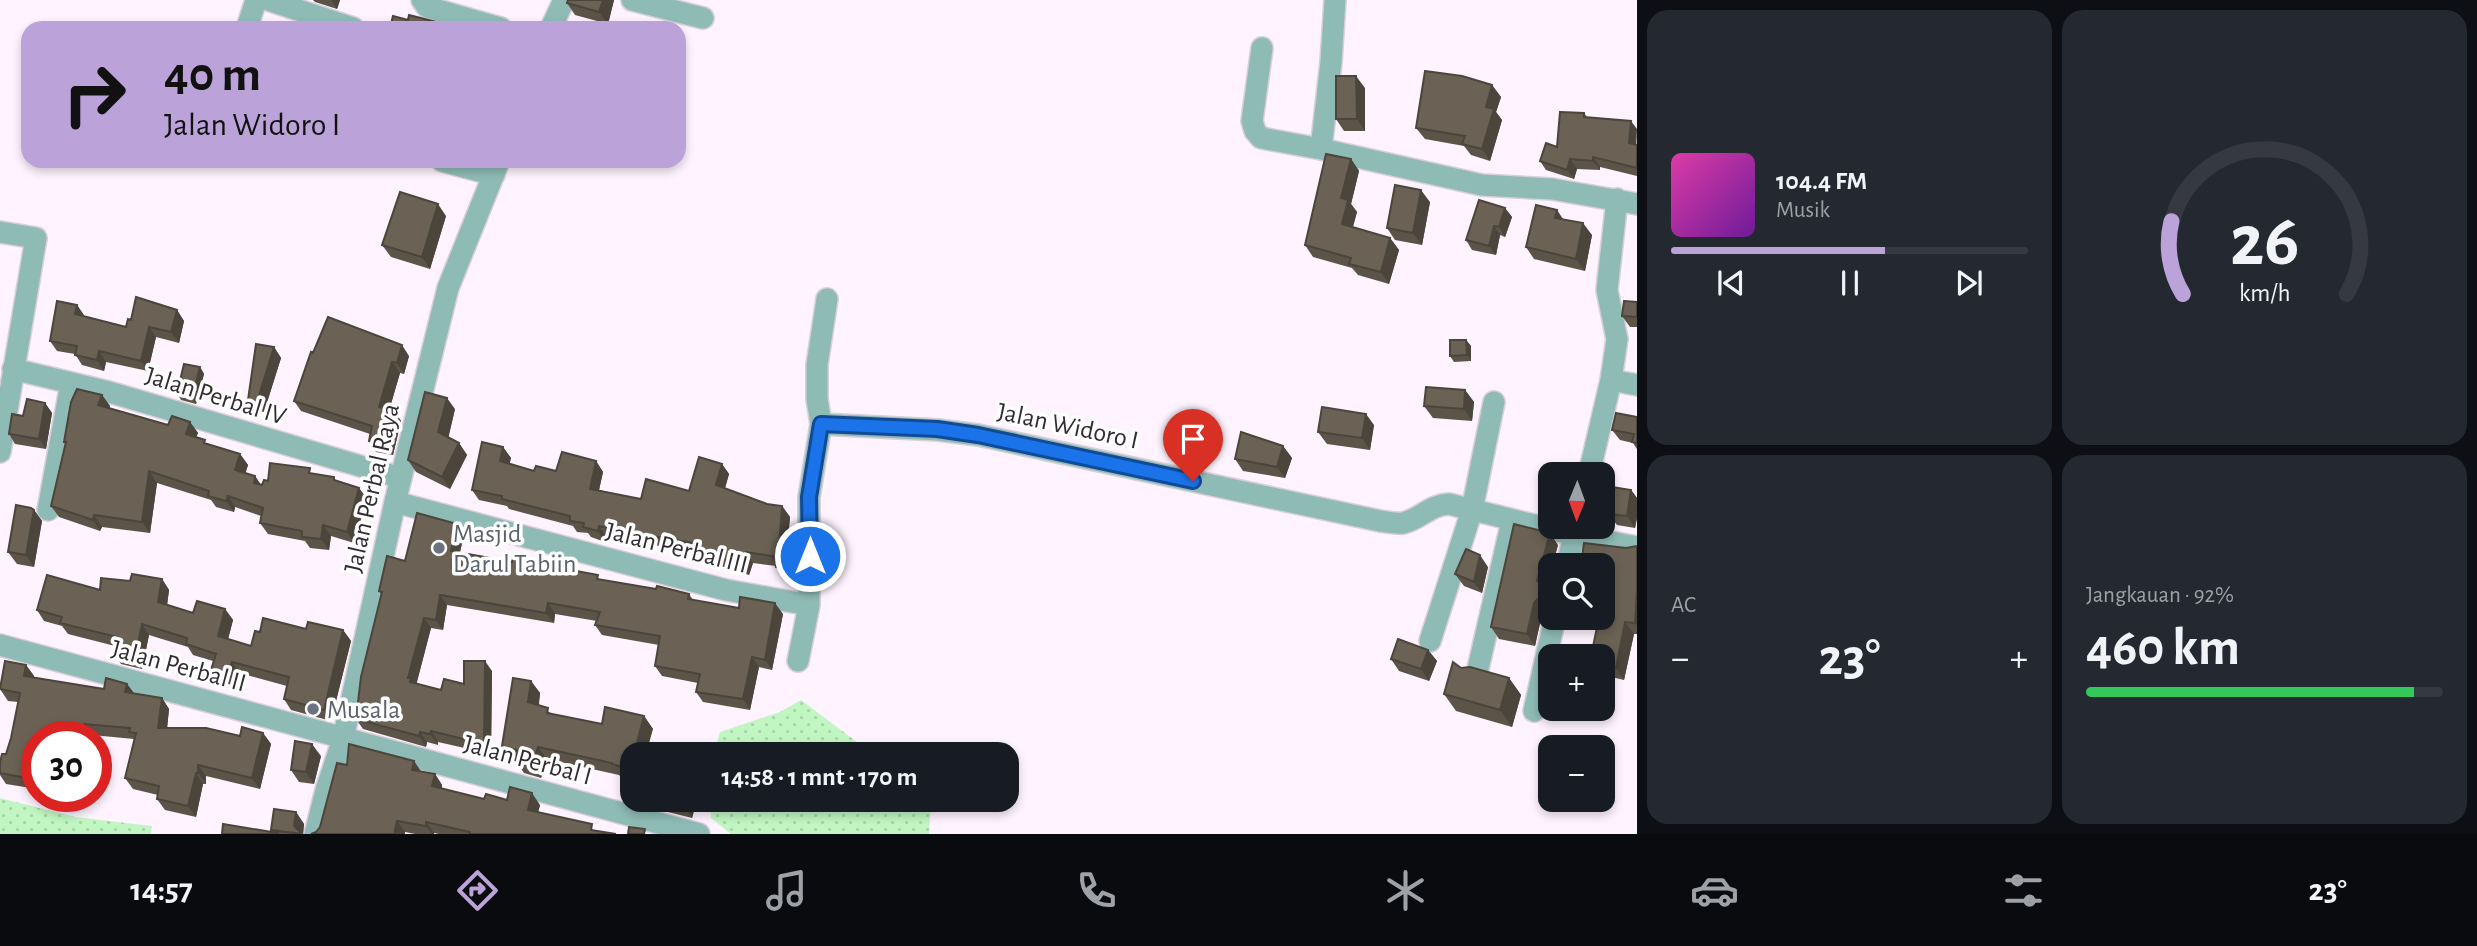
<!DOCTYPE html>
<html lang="id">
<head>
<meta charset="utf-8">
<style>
  body { margin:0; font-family:"Alegreya Sans",sans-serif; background:#242831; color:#f1f3f6; height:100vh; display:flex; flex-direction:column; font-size:26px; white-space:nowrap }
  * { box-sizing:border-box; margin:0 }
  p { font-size:23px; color:#9ea1a6 }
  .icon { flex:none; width:38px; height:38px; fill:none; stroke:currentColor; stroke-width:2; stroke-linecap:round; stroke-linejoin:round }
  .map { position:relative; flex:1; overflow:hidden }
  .panel { display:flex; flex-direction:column; gap:10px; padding:10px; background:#0d0f14; width:840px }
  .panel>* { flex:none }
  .top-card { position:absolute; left:21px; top:21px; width:665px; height:147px; border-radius:21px; box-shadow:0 4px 10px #0003; background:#bba2d9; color:#111; overflow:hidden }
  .needle { width:46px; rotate:181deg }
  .fabs { position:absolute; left:1538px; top:462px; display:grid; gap:14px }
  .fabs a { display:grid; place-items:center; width:77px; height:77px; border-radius:14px; background:#171b24; box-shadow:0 4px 10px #0003; font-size:35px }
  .speed { position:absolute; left:21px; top:721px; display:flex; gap:14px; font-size:35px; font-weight:700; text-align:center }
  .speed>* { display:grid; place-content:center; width:91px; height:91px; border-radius:50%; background:#171b24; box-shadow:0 4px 10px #0003; line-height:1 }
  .speed .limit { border:10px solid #d22; background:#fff; color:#111 }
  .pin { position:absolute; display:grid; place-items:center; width:60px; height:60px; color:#fff; margin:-72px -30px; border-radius:50% 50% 50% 0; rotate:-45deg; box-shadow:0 0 7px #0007 }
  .pin .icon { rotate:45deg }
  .me { position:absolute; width:77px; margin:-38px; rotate:0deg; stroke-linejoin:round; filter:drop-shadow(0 0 5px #0008) }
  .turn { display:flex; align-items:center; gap:24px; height:147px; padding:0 28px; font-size:32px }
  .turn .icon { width:91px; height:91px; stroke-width:2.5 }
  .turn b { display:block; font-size:49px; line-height:60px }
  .big { font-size:52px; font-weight:700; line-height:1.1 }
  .panel .widget { flex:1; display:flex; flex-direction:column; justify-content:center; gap:10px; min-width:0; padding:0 24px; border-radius:21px; background:#242831 }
  .panel .dial { align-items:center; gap:0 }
  .dial svg { height:182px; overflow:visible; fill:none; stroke:#363941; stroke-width:7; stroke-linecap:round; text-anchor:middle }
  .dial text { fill:#f1f3f6; stroke:none }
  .song { display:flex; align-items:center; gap:21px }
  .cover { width:84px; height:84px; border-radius:10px; background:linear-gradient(135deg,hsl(320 70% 55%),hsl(280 70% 35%)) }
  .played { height:7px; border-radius:4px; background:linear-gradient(90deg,#bba2d9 60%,#363941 60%) }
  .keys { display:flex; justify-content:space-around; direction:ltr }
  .heat { display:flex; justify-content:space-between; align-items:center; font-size:38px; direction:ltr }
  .charge { height:10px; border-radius:5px; background:linear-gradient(90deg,#34c759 92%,#363941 0) }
  .panel .tiles { flex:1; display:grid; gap:10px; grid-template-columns:repeat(2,1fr) }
  .trip { position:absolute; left:620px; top:742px; width:399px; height:70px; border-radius:21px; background:#171b24; box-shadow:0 4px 10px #0003; font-weight:700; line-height:70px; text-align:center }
  .tabs { display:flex; height:112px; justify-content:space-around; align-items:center; background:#090b0e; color:#9ea1a6 }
  .tabs .icon { width:49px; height:49px }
  .tabs .current { color:#bba2d9 }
  .tabs b { font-size:32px; color:#f1f3f6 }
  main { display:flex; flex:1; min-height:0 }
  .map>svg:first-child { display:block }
  .grass { fill:url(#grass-dots) }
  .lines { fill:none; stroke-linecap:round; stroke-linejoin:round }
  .minor-casing { stroke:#d9cfd9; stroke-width:24 }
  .minor { stroke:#8fbbb6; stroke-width:21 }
  .wall { fill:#5c5449 }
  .shaded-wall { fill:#4b453c }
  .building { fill:#6b6255; stroke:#4b453c; stroke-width:2 }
  .route-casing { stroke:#114b97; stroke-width:18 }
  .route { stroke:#1a73e8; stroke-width:12 }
  .worship-dot { fill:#6b7280; stroke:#fff; stroke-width:2.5 }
  .labels { text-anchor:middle; stroke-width:7; stroke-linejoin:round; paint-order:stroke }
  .street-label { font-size:26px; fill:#312c31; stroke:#fff }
  .worship-label { font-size:26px; fill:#5b616d; stroke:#fff; text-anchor:start }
</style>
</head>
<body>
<main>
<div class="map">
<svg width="1637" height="834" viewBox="0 0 1637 834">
  <defs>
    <pattern id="grass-dots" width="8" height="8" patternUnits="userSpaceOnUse" patternTransform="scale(1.75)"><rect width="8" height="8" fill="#c1f6c2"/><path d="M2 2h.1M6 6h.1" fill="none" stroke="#a6d3a7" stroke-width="1.8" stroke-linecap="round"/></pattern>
  </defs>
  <rect width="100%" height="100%" fill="#fef3fe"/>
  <path class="grass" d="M801 700 873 754H714L720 732 780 712Z
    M0 798 75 817 152 826 151 834H0Z
    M711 800H931L929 834H731L711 818Z"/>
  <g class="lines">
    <g class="minor-casing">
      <path id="minor" d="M268 0 353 28
        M422 0 427 7 501 28
        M632 0 703 18
        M1335 0 1331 62 1321 149 1482 185 1552 189 1637 204
        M247 28 256 0
        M551 28 564 0
        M1262 48 1252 121 1255 131 1261 138 1321 149
        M442 161 494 175
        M0 232 36 238 0 452
        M13 369 109 392 401 478
        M1611 380 1637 385
        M821 424 817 399V365L827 299
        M1589 474 1611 380 1617 339 1607 290 1617 199
        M395 502 726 590 809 605 798 661
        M48 510 71 383
        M1567 565 1576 527
        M809 605V497L821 424 938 430 978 435 1380 521C1388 522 1396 524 1403 523 1421 519 1429 505 1449 504L1574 535 1637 547
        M1430 641 1472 510 1494 402
        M0 645 699 834
        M1477 673 1512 521
        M1534 711 1555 618
        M315 834 326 790 343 739 395 502 448 288 499 161"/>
    </g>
    <use href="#minor" class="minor"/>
  </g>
  <path class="wall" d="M313 0H340L337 9 315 2Z
    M614 0 608 24 575 15 567 3Z
    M1492 85 1501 97 1496 112 1502 120 1490 161 1471 155 1464 146 1425 139 1416 128Z
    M1365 88V131H1344L1336 119Z
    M1584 113 1587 117 1637 145V176L1600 167V170L1577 169 1574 179 1546 170 1540 161 1557 147Z
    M1351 159 1359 171 1351 204 1357 212 1353 227 1390 238 1399 250 1389 284 1358 275 1352 268 1313 257 1305 245Z
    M1430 202 1422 245 1395 240 1387 228Z
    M1505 208 1512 217 1505 237 1500 235 1496 255 1472 250 1466 240Z
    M446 216 430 269 391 257 382 245Z
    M1564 219 1592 235 1585 271 1534 259 1526 247Z
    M1637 302V327H1630L1622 316Z
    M77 305 84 316 126 327 131 320 177 310 184 321 179 343 156 337 148 371 106 362 104 371 82 365 75 354 57 351 50 341Z
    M1466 340 1471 346V361L1454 362 1450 356Z
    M274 347 281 358 264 412 255 410 248 400Z
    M311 352 409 356 404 374 400 373 389 410 394 411 401 421 393 455 376 452 369 441 370 434 301 411 294 401Z
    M200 367 204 374 196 404 181 400 177 393Z
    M1465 390 1474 402 1472 421 1433 418 1424 406Z
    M102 395 110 406 109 409 168 425 190 422 198 433 196 437 208 445 240 454 248 465 245 473 255 476 261 485H262L268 481 314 474 359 488 367 499 354 543 331 536 329 550 310 548 305 541 268 534 260 523 261 516 235 507 234 512 216 507 211 500 157 483 150 533 102 527 100 531 59 517 51 506 65 444 64 442Z
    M45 403 52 413 46 449 15 444 9 434 23 416Z
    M455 409 448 437 459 443 467 455 450 489 416 472 408 460Z
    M1637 417V449L1633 443 1620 440 1612 430Z
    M1374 425 1370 450 1327 444 1318 432Z
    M1283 446 1292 458 1285 478 1243 471 1235 459Z
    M503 447 511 458 509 464 534 471H556L596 461 603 472 599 490 641 499 689 491 722 464 729 474 725 488 767 504 782 506 790 517 787 549 796 560V579L784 578 776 566 753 563 749 575 705 561 700 553 642 543 641 545 607 537 605 542 591 537 588 533 577 532 573 526 509 509 507 506 479 500 472 490Z
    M1631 490 1637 498V518L1635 528 1617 525 1608 514Z
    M34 510 42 521 34 567 17 564 8 552Z
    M457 524 464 534 460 552 512 562 558 567 602 580 689 594 693 600 739 608 783 614 772 670 759 667 750 710 703 702 696 692 698 683 662 676 655 666 659 645 602 635 595 625 597 621 555 614 554 623 447 605 443 630 431 628 416 684 441 690 464 684 492 671 491 754 438 742V745L427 742 426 747 363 729 356 719 381 594 379 591 405 561Z
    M1558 545 1550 565V574L1547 587 1550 592V605L1542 614 1535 646 1499 639 1491 627Z
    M1637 546V634H1634L1624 680 1603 675V565H1582L1581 564 1626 548Z
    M1488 567 1482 593 1464 586 1455 574Z
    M162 579 169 590 167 605 193 613 225 609 233 620 228 639 251 646 260 632 306 629 343 630 351 641 331 721 291 710 284 699 287 686 239 673 235 686 218 681 211 670 213 661 193 655 188 647 149 635 142 669 121 664 114 653 115 646 68 634 62 626 44 621 37 610 130 581Z
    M1428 650 1437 661 1429 681 1399 671 1391 659Z
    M26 665 34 676V678L104 689 127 684 134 693 162 698 169 709 167 728 240 736 263 733 271 744 260 789 206 776V784H203L196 817 165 810 157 799 158 795 133 789 125 778 134 739 92 735 91 737H37V789L6 784 0 775V762L6 754 11 738 18 702 8 701 0 689Z
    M1461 668 1509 678 1521 695 1512 727 1456 711 1444 694Z
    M531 681 540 693 539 705 552 714 602 724 644 716 653 729 632 754V780L621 777 619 775 547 759 541 778 524 773 515 760 511 759 502 746Z
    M321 756 314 784 299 782 291 770Z
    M414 761 421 771 435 774 442 785V789L484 799 507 800 540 805 538 812 597 831 616 834H439L434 833V834H415L405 832V834H311L316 832 320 827 347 765Z
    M53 796H79L77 804 57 801Z
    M656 800H697L692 818 664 811Z
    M296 812 304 824 303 834H222L273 832 271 830Z"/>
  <path class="shaded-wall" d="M331 0H340L337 9Z
    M603 0H614L608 24 599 12Z
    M1356 76 1365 88V131L1357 119Z
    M1492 85 1501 97 1496 112 1502 120 1490 161 1482 149 1486 107Z
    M1631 121 1637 129 1636 152 1629 143Z
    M1593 157 1600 167V170L1593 161Z
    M1351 159 1359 171 1351 204 1357 212 1350 236 1342 224 1341 198Z
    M1570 159 1577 169 1574 179 1567 170Z
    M1421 190 1430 202 1422 245 1413 233Z
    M438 204 446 216 430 269 422 257Z
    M1505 208 1512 217 1505 237 1499 227Z
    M1557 210 1565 222 1555 218Z
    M1583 223 1592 235 1585 271 1576 259Z
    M1494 226 1500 235 1496 255 1489 246Z
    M1390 238 1399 250 1389 284 1381 272Z
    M77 305 84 315 82 324 75 314Z
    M177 310 184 321 179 343 171 332Z
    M149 327 156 337 148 371 141 361Z
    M1466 340 1471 346V361L1467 355Z
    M402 345 409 356 404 374 397 363Z
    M274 347 281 358 264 412 257 402Z
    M99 351 106 362 104 371 97 360Z
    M392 362 400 373 387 418 379 407Z
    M200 367 204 374 196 404 192 398Z
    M1465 390 1474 402 1472 421 1464 409Z
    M102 395 110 406 106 417 98 405Z
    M447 398 455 409 447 444 438 432Z
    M45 403 52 413 46 449 39 439Z
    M394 411 401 421 393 455 385 445Z
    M1366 414 1374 425 1370 450 1362 438Z
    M190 422 198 433 193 445 186 434Z
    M459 443 467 455 450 489 442 477Z
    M1283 446 1292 458 1285 478 1277 467Z
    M503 447 511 458 508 471 500 461Z
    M240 454 248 465 243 481 235 470Z
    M596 461 603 472 597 499 590 489Z
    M722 464 729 474 723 495 716 485Z
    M149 471 157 483 150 533 142 522Z
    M255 476 263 488 254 483Z
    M359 488 367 499 354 543 347 532Z
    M1631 490 1637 498V518L1635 528 1627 516Z
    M228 496 235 507 234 512 226 501Z
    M782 506 790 517 786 559 779 548Z
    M34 510 42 521 34 567 26 555Z
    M94 515 102 527 100 531 93 520Z
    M457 524 464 534 458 561 451 551Z
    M323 525 331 536 329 550 321 539Z
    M599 526 607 537 605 542 598 531Z
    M634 533 642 543 641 545 634 534Z
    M1550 533 1558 545 1553 565H1550V574L1547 587 1550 592V605L1542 614 1535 646 1527 634 1534 603 1537 581Z
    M789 549 796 560V579L789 569Z
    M746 552 753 563 749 575 742 565Z
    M1480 555 1488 567 1482 593 1474 582Z
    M162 579 169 590 166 613 158 602Z
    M1636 590 1637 591V626L1635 623Z
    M440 595 447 605 443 630 436 620Z
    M548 603 555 614 554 623 546 613Z
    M775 603 783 614 772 670 765 660Z
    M225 609 233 620 226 647 218 636Z
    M424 618 431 628 416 686 410 682 408 678Z
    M1625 622 1634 634 1624 680 1616 668Z
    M142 624 149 635 142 669 135 658Z
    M343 630 351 641 331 721 324 710Z
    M1428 650 1437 661 1429 681 1421 669Z
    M752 657 759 667 750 710 743 699Z
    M485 661 492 671 491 754 484 744Z
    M232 662 239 673 235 686 227 675Z
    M26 665 34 676 32 688 24 676Z
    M1509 678 1521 695 1512 727 1500 710Z
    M531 681 540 693 537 715 528 702Z
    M127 684 135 695 125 692Z
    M162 698 169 709 166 739 158 728Z
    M644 716 653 729 646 754H634Z
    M84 724 92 735 91 737H81Z
    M431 731 438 742V745L430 734Z
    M420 732 427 742 426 747 419 736Z
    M263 733 271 744 260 789 252 778Z
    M312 744 321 756 314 784 306 772Z
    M538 747 547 759 541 778 532 765Z
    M414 761 421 773 412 770Z
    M198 765 206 776V784L198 773Z
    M196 773 203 784 196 817 188 806Z
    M435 774 442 785 440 798 432 786Z
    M532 793 540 805 536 821 528 810Z
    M72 796H79L77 804Z
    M685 800H697L692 818 684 806Z
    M296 812 304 824 303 834H300L294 826Z
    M397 821 405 832V834H394Z
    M426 822 434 833V834H432L426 826Z"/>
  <path class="building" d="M568 0H603L599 12 567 3Z
    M409 15 460 28H390L393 16 408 20Z
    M306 24 323 28H305Z
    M1425 71 1462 76 1492 85 1486 107 1494 109 1482 149 1462 144 1465 136 1416 128Z
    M1336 76H1356L1357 119H1336Z
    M1560 112 1584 113V117L1631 121 1629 143 1637 145V168L1593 157V161L1570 159 1567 170 1540 161 1546 143 1557 147Z
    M1326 154 1351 159 1341 198 1348 200 1342 224 1390 238 1381 272 1349 264 1351 258 1305 245Z
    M1395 185 1421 190 1413 233 1387 228Z
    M400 192 438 204 422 257 382 245Z
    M1479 200 1505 208 1499 227 1494 226 1489 246 1466 240Z
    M1536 205 1557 210 1555 218 1583 223 1576 259 1526 247Z
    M136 297 177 310 171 332 149 327 141 361 99 351 97 360 75 355 77 346 50 341 57 301 77 305 75 314 126 327 128 319 131 320Z
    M1624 301 1637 302V317L1622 316Z
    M328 317 402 345 397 363 392 362 379 407 394 411 385 445 369 441 372 426 294 401 311 352 313 353Z
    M1450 340H1466L1467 355 1450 356Z
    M256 344 274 347 257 402 248 400Z
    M184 364 200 367 192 398 177 393Z
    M1426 387 1465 390 1464 409 1424 406Z
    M77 389 102 395 98 405 168 425 172 416 190 422 186 434 205 440 204 443 240 454 235 470 255 476 254 483 262 485 264 480 268 481 270 463 310 468 309 473 334 477V480L359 488 347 532 323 525 321 539 302 537V531L260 523 263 508 228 496 226 501 208 496 209 491 149 471 142 522 94 515 93 520 51 506 66 442H64L71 402Z
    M425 392 447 398 438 432 459 443 442 477 408 460Z
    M27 399 45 403 39 439 9 434 12 414 23 416Z
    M1322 407 1366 414 1362 438 1318 432Z
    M1616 413 1637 417V443L1632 442 1634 434 1612 430Z
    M1241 432 1283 446 1277 467 1235 459Z
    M482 442 503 447 500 461 534 471 536 466 556 471 562 452 596 461 590 489 641 499 646 479 689 491 699 457 722 464 716 485 767 504 782 506 779 548 789 549V569L776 567 778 557 746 552 742 565 698 550 700 544 634 533V534L599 526 598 531 583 527 584 523 570 521V516L502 499V496L472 490Z
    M1612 487 1631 490 1627 516 1608 514Z
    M16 505 31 508 34 510 26 555 8 552Z
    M417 513 457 524 451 551 512 562 513 559 537 564 538 561 555 564V567L598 575 597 579 656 589 657 586 689 594 688 599 739 608 740 597 775 603 765 660 752 657 743 699 696 692 700 674 655 666 660 636 595 625 600 612 548 603 546 613 440 595 436 620 424 618 408 678H411L410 682 441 690 444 679 464 684V661H485L484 744 431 731 430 734 420 732 419 736 356 719 361 677 382 592 379 591 387 556 405 561Z
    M1514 524 1550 533 1537 581 1545 584 1542 594 1534 603 1527 634 1491 627Z
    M1584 543 1626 548 1637 546V590L1635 623 1625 622 1616 668 1603 665V656H1591L1599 618H1603V565H1583V564H1581Z
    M1466 549 1480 555 1474 582 1455 574Z
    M132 574 162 579 158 602 193 613 197 601 225 609 218 636 251 646 255 631 260 632 263 618 306 629 308 622 343 630 324 710 284 699 289 677 232 662 227 675 211 670 216 654 186 644 187 638 142 624 135 658 114 653 117 637 60 623 62 617 37 610 47 575 100 590 101 578 130 581Z
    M1398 639 1428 650 1421 669 1391 659Z
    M5 661 26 665 24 676 104 689 106 678 127 684 125 692 162 698 158 728H206L240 736 242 727 263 733 252 778 198 765V773H196L188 806 157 799 159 786 125 778 136 733 129 732 130 728 84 724 81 737H37V780L0 773V762L2 754H6L11 738 20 693 0 689Z
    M1453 662 1461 668 1470 667 1509 678 1500 710 1444 694Z
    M513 678 531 681 528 702 548 708 547 713 602 724 605 707 644 716 634 754H632V761L629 769 612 764V763L538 747 532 765 515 760 517 750 502 746Z
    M295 741 312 744 306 772 291 770Z
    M349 744 414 761 412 770 435 774 432 786 484 799 486 794 507 800 510 787 532 793 528 810 592 824 591 830 616 834H470V832L426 822V826L397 821 394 834H311L316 832 320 827 337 763 347 765Z
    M659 800H685L684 806Z
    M274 809 296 812 294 826 302 834 271 830Z
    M223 824 278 833V834H222Z
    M629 827 645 829 644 834H628Z"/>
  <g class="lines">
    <g class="route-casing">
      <path id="route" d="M810 556 809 497 821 424 937 429 978 435 1193 481"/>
    </g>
    <use href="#route" class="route"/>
  </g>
  <g class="worship-dot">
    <circle cx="439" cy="548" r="7"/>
    <circle cx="313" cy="709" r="7"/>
  </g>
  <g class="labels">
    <g class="street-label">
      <text transform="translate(216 395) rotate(17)" y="9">Jalan Perbal IV</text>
      <text transform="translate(1068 425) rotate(12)" y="9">Jalan Widoro I</text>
      <text transform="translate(371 488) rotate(-77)" y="9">Jalan Perbal Raya</text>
      <text transform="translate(677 547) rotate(14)" y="9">Jalan Perbal III</text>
      <text transform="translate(179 665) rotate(15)" y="9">Jalan Perbal II</text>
      <text transform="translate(528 759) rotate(15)" y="9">Jalan Perbal I</text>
    </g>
    <g class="worship-label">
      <text x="453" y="542">Masjid<tspan x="453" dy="30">Darul Tabiin</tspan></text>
      <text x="327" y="718">Musala</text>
    </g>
  </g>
</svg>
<div class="fabs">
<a><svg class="needle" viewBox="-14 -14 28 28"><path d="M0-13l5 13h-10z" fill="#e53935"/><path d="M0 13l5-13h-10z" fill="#9ea1a6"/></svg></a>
<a><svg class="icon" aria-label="search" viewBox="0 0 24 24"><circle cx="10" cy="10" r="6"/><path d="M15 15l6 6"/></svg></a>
<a>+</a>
<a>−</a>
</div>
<div class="speed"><div class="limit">30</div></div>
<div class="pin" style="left:1193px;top:481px;background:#d93025"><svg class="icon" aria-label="arrive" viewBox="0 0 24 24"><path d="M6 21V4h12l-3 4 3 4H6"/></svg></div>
<svg class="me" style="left:810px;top:556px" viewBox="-20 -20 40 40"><circle r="17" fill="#1a73e8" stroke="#fff" stroke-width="3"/><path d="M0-11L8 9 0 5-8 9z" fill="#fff"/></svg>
<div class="trip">14:58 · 1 mnt · 170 m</div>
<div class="top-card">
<div class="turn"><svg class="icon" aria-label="right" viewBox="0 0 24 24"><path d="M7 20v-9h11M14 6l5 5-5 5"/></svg><div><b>40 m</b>Jalan Widoro I</div></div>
</div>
</div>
<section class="panel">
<div class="tiles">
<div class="widget">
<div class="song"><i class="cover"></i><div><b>104.4 FM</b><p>Musik</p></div></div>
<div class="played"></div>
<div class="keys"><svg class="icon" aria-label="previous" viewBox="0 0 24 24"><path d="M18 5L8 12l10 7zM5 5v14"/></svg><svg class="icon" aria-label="pause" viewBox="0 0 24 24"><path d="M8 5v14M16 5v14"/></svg><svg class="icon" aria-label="next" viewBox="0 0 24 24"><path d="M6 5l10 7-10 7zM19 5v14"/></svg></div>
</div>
<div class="widget dial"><svg viewBox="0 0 100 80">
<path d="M14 69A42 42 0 1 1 86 69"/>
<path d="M14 69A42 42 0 0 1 9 37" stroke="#bba2d9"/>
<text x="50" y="56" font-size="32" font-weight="700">26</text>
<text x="50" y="72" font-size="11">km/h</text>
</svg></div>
<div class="widget"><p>AC</p>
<div class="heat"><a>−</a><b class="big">23°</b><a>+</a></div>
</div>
<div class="widget"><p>Jangkauan · 92%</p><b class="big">460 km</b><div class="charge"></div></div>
</div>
</section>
</main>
<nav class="tabs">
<b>14:57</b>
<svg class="icon current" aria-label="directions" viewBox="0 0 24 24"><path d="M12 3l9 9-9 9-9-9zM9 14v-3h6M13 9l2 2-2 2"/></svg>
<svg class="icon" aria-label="music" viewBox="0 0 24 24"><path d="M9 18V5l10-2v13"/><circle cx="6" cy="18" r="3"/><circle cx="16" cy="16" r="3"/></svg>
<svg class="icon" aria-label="phone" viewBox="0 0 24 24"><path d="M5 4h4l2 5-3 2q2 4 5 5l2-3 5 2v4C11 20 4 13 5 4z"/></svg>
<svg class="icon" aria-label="climate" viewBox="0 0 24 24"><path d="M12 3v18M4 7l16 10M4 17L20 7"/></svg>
<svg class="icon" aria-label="car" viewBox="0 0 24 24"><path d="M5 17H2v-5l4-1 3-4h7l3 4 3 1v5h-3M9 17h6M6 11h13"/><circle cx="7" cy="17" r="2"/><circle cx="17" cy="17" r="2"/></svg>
<svg class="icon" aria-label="filters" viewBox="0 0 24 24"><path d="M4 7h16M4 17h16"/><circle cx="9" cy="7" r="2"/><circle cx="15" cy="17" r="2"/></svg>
<b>23°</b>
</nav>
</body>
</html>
